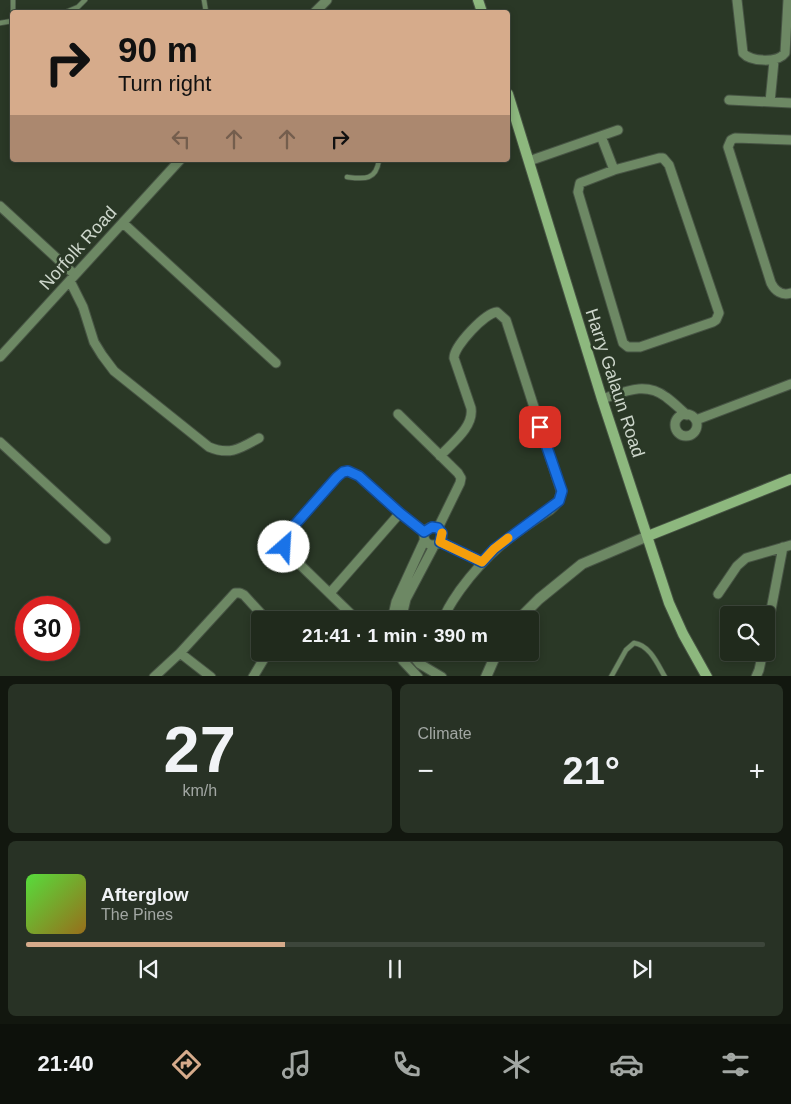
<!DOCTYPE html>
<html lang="en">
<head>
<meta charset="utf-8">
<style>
  body { margin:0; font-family:Helvetica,sans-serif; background:#283225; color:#f1f3f6; height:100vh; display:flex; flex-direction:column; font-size:19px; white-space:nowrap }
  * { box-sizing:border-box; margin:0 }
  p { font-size:16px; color:#a2a7a3 }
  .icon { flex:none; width:28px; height:28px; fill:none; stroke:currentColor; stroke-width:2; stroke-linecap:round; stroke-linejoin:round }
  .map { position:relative; height:676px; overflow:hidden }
  .panel { display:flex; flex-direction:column; gap:8px; padding:8px; background:#12170f; flex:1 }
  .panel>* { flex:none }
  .hud { position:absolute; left:10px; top:10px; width:500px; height:152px; border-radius:5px; box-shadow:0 2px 8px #0003,0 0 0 1px #3d463b; background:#d6ab8b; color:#111; overflow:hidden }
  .buttons { position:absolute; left:720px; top:606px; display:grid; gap:10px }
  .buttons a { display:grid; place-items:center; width:55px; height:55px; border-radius:5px; background:#202a1c; box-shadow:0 2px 8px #0003,0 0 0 1px #3d463b; font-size:25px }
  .speed { position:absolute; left:15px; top:596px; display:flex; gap:10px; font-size:25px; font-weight:700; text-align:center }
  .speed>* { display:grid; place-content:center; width:65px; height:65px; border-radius:50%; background:#202a1c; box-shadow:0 2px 8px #0003,0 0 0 1px #3d463b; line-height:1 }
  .speed .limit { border:8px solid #d22; background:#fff; color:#111 }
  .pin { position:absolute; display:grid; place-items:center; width:42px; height:42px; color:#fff; margin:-21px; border-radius:10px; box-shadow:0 2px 8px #0006 }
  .me { position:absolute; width:55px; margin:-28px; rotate:26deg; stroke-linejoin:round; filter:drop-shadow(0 0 4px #0008) }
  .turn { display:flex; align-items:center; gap:18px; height:105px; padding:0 25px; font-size:22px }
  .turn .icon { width:65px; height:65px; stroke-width:2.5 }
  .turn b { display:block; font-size:35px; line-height:42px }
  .lanes { display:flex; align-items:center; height:48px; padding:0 25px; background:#0003; justify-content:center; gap:25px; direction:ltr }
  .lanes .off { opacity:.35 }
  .big { font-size:38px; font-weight:700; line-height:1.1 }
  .panel .card { flex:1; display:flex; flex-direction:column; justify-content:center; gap:8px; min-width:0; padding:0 18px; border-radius:8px; background:#283225 }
  .panel .dial { align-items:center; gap:0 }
  .dial b { font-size:65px; line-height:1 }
  .song { display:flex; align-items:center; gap:15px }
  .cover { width:60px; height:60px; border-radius:8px; background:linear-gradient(135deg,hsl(110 70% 55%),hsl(40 70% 35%)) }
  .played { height:5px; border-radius:2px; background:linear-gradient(90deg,#d6ab8b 35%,#3d463b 35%) }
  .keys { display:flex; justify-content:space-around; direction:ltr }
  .heat { display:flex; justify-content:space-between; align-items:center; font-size:28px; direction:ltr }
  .panel .tiles { flex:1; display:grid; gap:8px; grid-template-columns:1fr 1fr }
  .card:last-child { grid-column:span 2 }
  .trip { position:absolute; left:251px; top:611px; width:288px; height:50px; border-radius:5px; background:#202a1c; box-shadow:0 2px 8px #0003,0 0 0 1px #3d463b; font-weight:700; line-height:50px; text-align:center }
  .dock { display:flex; height:80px; justify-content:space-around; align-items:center; background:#0d110b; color:#a2a7a3 }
  .dock .icon { width:35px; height:35px }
  .dock .current { color:#d6ab8b }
  .dock b { font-size:22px; color:#f1f3f6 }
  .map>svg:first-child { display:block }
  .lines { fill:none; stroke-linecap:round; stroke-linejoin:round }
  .service-casing { stroke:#475444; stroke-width:6 }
  .minor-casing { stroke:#475444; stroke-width:11 }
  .tertiary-casing { stroke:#475444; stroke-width:12 }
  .secondary-casing { stroke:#475444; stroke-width:12 }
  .service { stroke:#6d8864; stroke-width:4.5 }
  .minor { stroke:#6d8864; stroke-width:9 }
  .tertiary { stroke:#6d8864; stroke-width:10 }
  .secondary { stroke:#8db87e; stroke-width:10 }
  .route-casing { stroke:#114b97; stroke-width:12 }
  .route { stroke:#1a73e8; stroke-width:9 }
  .slow { stroke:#f59e0b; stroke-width:9 }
  .labels { text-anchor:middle; stroke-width:5; stroke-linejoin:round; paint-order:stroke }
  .street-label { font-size:18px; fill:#cdd6cb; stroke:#2a3826 }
</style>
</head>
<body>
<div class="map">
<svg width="791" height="677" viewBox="0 0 791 677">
  <rect width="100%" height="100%" fill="#2a3826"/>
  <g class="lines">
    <g class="service-casing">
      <path id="service" d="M204 0 206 12
        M13 12V0
        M66 12 78 7 85 0
        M0 23 12 21
        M347 177C364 179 376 181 379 160
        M611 677 626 650 634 643C650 645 658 665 665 677"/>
    </g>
    <g class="minor-casing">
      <path id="minor" d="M737 0 743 53C751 62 778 63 785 53L788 0
        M315 12 327 0
        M729 100 791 103
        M770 102 774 61
        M601 136 614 170
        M791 140 735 138 731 140 728 147 771 283C775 291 782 296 791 293
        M659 158H663L669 165 719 313 716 320 713 322 640 347H628L623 343 578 192 580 183 614 170Z
        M529 161 618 130
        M0 206 75 275
        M123 223 276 363
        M70 281 83 307 94 342 102 355 114 371 209 447C230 456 241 448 259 438
        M0 357 180 160
        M602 399C624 392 645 381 666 397 673 402 680 409 687 415
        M398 414 458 473 461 478 460 483 438 528
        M675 425a11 11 0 1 1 22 0a11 11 0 1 1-22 0Z
        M696 420 791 384
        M0 442 106 539
        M440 456C452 443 474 427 471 408L454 358C454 346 485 313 497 312L506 320 561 491C560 501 557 504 550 510 512 534 487 553 460 590 453 600 447 608 443 620
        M424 536a9 9 0 1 1 18 0a9 9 0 1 1-18 0Z
        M440 542 482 562
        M330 593 400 513
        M718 594 737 566 746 558 791 545
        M357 620 286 551 283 542 285 536 337 477 343 472 348 471 359 476 400 513 424 532
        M392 620 396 602 424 541
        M401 620 406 599 434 546
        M766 636 783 547
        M398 652 403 661 418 677
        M410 652 420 664 442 677
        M180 653 211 677
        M154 677 180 653 235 593H240L244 595 267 620
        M253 677 268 652
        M756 677 759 670 763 652"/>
    </g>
    <g class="tertiary-casing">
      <path id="tertiary" d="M518 620 539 599 582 564 648 536
        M486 677 497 652"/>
    </g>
    <g class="secondary-casing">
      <path id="secondary" d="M478 0 482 12
        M508 94 602 399 669 603 683 634 707 677
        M648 536 791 479"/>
    </g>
    <use href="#service" class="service"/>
    <use href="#minor" class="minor"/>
    <use href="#tertiary" class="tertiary"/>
    <use href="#secondary" class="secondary"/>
  </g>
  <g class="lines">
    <g class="route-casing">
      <path id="route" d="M284 547 283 542 285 536 337 477 343 472 348 471 359 476 400 513 424 532 432 527 438 528 442 533 440 542 482 562 494 549 559 501 562 491 540 427"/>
    </g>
    <use href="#route" class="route"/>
    <path class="slow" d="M442 533 440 542 482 562 494 549 508 538"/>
  </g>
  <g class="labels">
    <g class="street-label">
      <text transform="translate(78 248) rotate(-48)" y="6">Norfolk Road</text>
      <text transform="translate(615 383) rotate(72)" y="6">Harry Galaun Road</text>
    </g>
  </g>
</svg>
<div class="buttons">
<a><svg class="icon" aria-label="search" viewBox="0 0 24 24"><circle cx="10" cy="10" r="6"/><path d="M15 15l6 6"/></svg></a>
</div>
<div class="speed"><div class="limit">30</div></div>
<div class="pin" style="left:540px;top:427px;background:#d93025"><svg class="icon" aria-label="arrive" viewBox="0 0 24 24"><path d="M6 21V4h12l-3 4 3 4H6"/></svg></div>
<svg class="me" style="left:284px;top:547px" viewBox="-20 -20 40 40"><circle r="19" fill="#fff"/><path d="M0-13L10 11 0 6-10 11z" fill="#1a73e8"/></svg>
<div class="trip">21:41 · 1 min · 390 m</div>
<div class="hud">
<div class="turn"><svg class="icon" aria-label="right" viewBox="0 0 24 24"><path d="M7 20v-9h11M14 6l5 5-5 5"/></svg><div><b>90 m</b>Turn right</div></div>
<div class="lanes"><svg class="icon off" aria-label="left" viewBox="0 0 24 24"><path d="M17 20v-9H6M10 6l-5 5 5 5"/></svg><svg class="icon off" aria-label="ahead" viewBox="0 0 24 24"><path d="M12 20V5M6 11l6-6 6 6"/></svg><svg class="icon off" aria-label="ahead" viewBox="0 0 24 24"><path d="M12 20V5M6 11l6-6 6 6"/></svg><svg class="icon" aria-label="right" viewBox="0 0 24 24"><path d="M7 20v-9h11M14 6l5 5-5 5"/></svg></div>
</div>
</div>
<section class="panel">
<div class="tiles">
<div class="card dial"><b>27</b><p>km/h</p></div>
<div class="card"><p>Climate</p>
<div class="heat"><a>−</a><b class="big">21°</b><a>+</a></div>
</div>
<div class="card">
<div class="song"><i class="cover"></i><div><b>Afterglow</b><p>The Pines</p></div></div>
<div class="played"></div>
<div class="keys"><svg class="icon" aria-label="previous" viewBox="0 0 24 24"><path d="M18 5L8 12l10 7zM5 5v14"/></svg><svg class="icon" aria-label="pause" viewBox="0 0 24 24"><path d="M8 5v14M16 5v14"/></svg><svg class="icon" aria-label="next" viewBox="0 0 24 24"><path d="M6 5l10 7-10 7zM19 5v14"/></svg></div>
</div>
</div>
</section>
<nav class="dock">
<b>21:40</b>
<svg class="icon current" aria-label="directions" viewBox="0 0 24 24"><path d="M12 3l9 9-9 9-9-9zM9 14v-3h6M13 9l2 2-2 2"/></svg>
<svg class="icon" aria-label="music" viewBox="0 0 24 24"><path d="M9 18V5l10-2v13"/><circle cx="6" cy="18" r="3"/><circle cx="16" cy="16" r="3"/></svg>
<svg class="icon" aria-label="phone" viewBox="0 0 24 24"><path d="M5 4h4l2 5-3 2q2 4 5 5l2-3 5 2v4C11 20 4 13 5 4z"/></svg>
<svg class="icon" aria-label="climate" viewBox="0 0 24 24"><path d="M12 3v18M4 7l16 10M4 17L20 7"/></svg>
<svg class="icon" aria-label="car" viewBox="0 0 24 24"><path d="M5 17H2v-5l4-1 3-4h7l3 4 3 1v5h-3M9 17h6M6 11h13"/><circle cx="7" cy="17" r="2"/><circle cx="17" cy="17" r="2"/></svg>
<svg class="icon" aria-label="filters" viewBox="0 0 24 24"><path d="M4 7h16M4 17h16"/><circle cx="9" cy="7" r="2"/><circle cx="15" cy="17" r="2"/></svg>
</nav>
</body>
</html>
